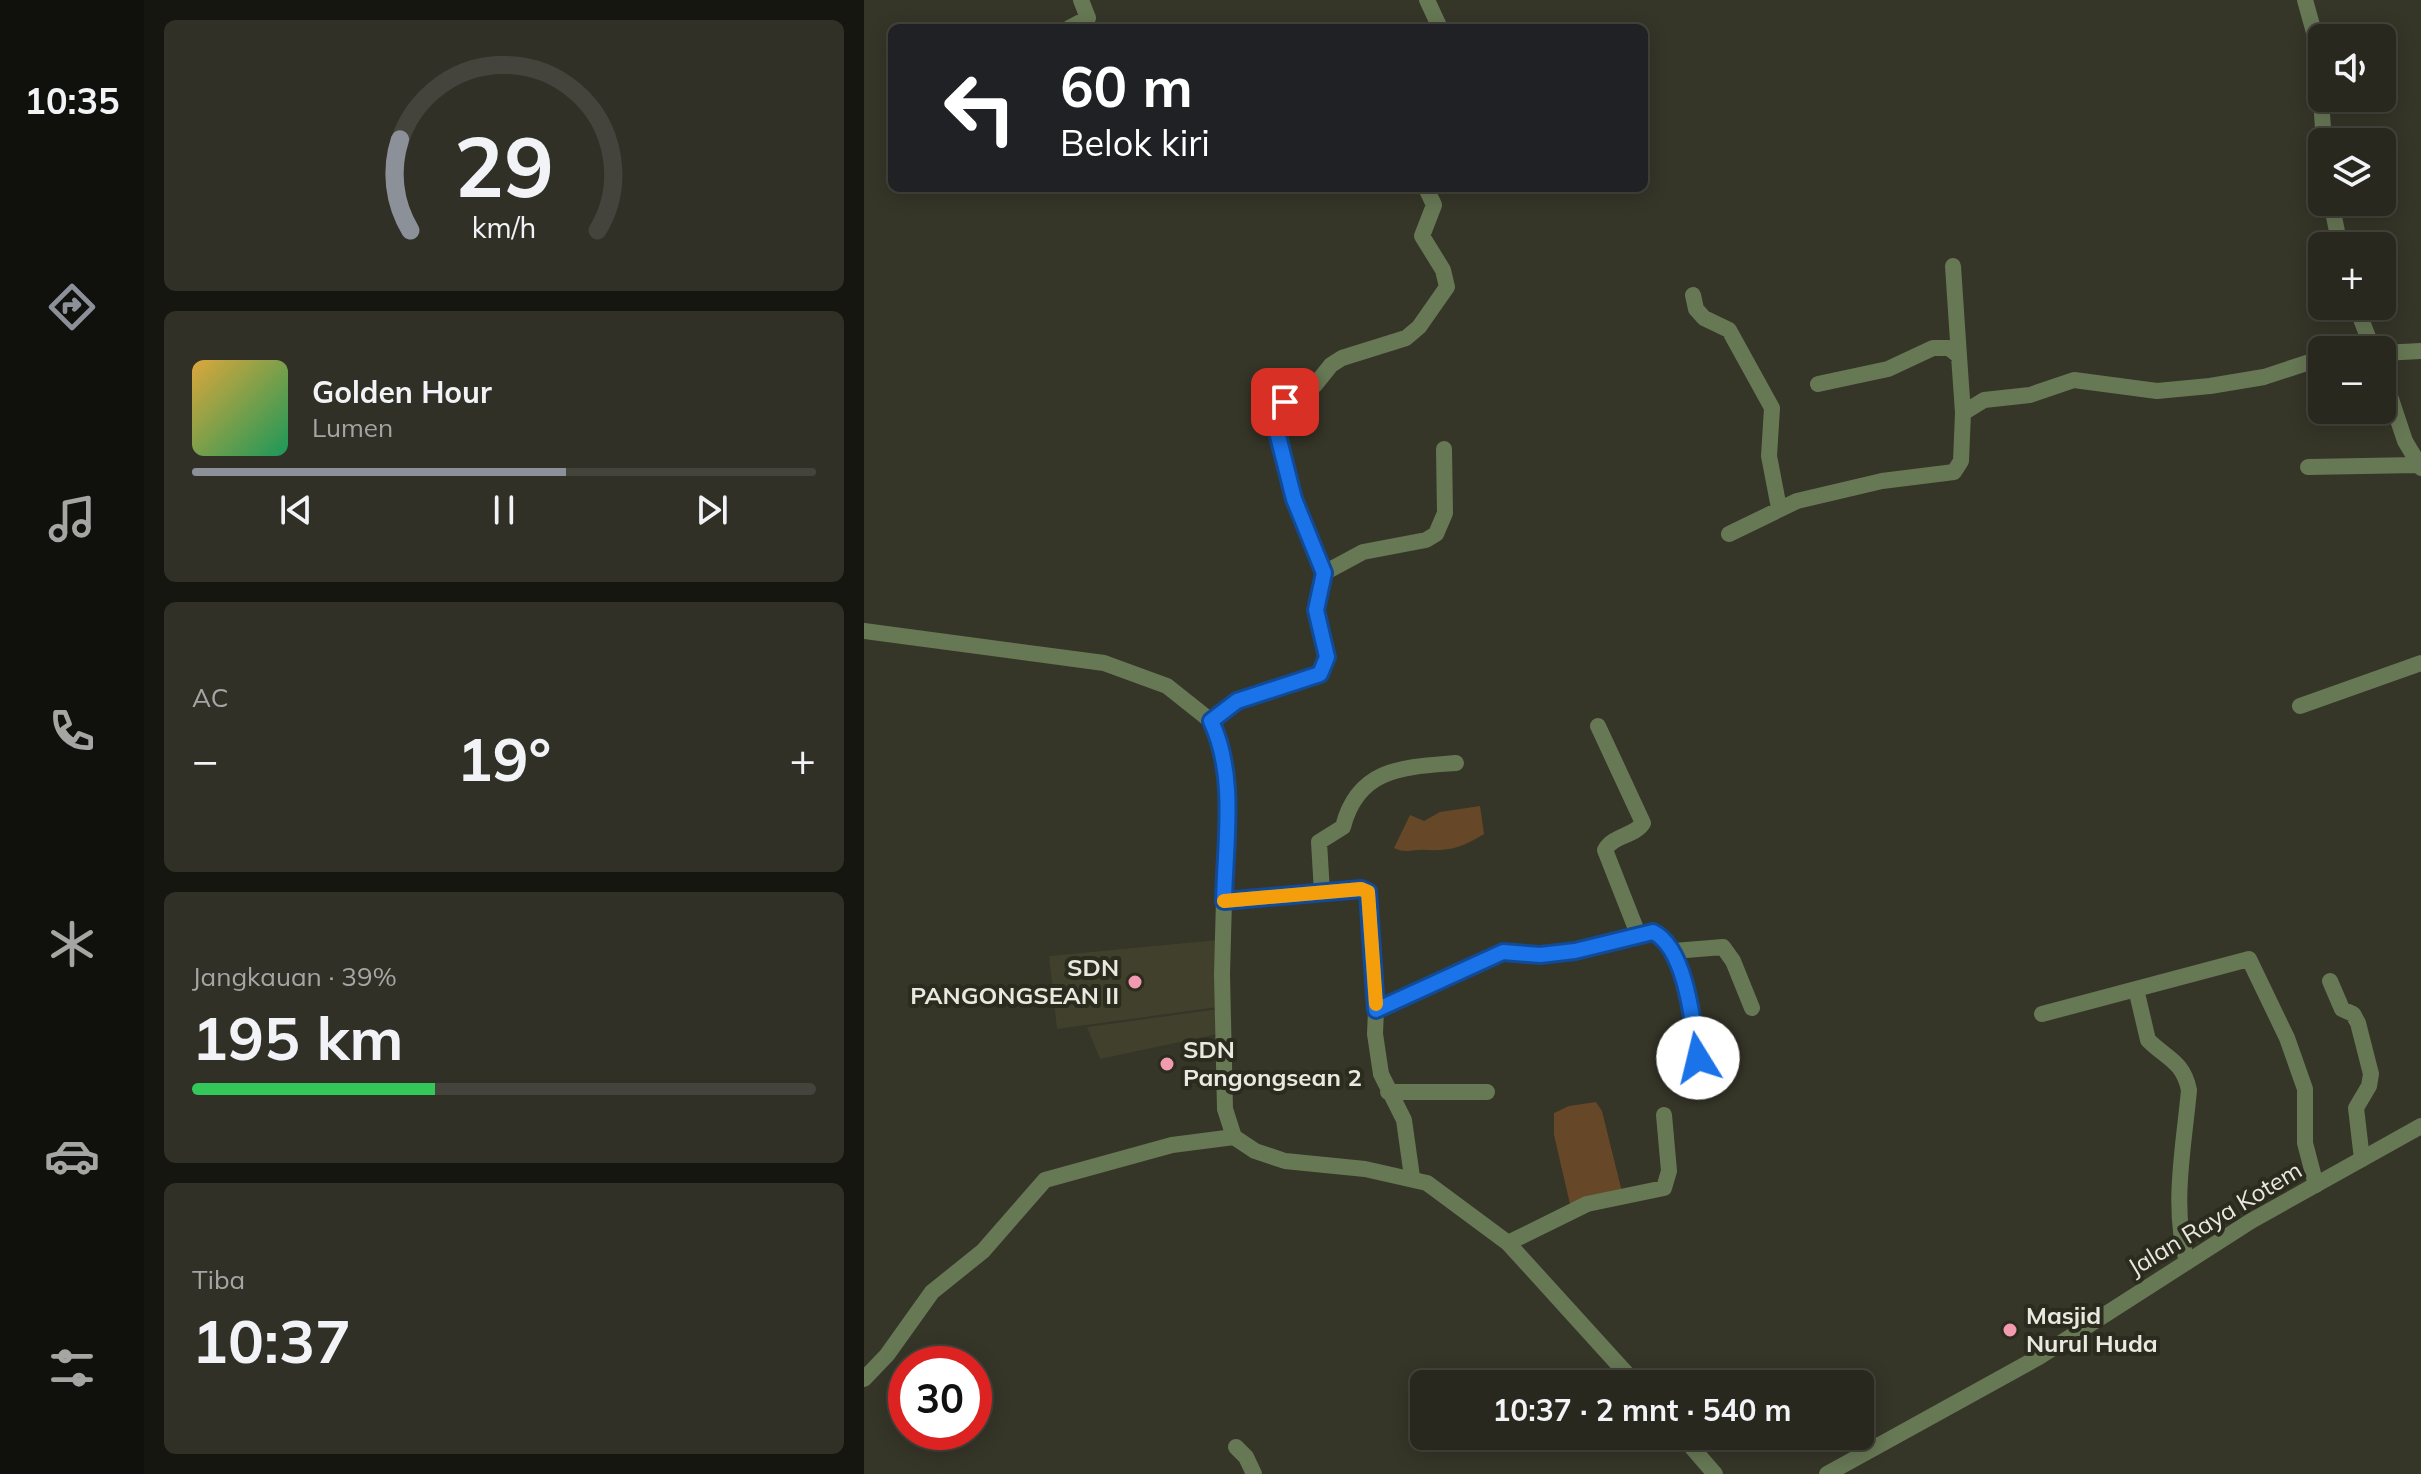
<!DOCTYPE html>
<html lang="id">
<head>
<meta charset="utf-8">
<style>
  body { margin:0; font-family:Mulish,sans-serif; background:#303027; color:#f1f3f6; height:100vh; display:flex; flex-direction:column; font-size:30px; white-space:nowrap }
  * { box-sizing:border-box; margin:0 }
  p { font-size:26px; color:#a5a6a4 }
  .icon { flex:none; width:44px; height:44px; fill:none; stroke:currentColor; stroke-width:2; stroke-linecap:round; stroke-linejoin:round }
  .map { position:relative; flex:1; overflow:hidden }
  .side { display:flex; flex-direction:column; gap:20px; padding:20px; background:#161610; width:720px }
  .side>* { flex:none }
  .guide { position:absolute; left:24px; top:24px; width:760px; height:168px; border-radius:12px; box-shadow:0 4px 20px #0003,0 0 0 2px #44443c; background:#202124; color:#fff; overflow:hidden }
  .controls { position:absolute; left:1444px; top:24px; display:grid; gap:16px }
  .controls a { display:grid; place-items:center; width:88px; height:88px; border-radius:12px; background:#28281e; box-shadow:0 4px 20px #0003,0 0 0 2px #44443c; font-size:40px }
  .speed { position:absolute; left:24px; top:1346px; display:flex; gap:16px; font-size:40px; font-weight:700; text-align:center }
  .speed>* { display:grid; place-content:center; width:104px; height:104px; border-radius:50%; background:#28281e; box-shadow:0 4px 20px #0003,0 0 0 2px #44443c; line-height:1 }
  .speed .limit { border:12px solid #d22; background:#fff; color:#111 }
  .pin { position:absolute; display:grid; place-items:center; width:68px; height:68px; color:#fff; margin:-34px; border-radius:16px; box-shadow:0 4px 12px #0006 }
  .me { position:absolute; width:88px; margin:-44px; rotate:351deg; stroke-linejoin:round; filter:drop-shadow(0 0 6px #0008) }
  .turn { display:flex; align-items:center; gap:28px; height:168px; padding:0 40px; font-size:36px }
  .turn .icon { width:104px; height:104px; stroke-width:2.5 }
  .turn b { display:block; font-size:56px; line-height:68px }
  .big { font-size:60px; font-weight:700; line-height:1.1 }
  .side .widget { flex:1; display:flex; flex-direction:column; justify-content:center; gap:12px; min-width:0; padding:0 28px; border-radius:12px; background:#303027 }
  .side .dial { align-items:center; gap:0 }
  .dial svg { height:208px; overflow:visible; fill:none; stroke:#44443c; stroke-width:7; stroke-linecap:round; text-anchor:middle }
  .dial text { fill:#f1f3f6; stroke:none }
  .song { display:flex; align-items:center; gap:24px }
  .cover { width:96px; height:96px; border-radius:12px; background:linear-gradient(135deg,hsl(40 70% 55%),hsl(150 70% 35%)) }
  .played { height:8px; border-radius:4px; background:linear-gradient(90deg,#8c9099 60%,#44443c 60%) }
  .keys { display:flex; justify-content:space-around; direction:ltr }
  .heat { display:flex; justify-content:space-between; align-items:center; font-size:44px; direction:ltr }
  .charge { height:12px; border-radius:6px; background:linear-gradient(90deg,#34c759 39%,#44443c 0) }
  .trip { position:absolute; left:546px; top:1370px; width:464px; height:80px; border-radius:12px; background:#28281e; box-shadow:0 4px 20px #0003,0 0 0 2px #44443c; font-weight:700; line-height:80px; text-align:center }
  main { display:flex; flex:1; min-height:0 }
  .menu { display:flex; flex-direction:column; width:144px; justify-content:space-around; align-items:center; background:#10100c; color:#a5a6a4 }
  .menu .icon { width:56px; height:56px }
  .menu .current { color:#8c9099 }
  .menu b { font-size:36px; color:#f1f3f6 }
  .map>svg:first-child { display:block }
  .built { fill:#40402c }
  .green { fill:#664829 }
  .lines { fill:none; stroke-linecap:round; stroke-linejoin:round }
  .minor { stroke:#677855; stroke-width:16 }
  .tertiary { stroke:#677855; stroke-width:16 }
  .route-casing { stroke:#114b97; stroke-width:20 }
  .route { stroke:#1a73e8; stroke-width:14 }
  .slow { stroke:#f59e0b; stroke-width:14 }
  .poi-dot { fill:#f29aaf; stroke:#2b2b1e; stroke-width:3 }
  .labels { text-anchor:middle; stroke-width:8; stroke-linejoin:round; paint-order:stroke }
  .poi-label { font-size:24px; font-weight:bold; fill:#e9e9e1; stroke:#2b2b1e; text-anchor:start }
  .street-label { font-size:24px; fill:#e9e9e1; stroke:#2b2b1e }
</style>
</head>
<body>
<main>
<nav class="menu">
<b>10:35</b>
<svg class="icon current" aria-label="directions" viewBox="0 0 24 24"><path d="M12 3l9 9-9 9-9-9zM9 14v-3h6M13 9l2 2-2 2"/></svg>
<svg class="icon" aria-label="music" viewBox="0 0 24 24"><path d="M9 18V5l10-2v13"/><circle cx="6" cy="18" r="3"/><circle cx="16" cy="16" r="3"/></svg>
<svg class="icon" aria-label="phone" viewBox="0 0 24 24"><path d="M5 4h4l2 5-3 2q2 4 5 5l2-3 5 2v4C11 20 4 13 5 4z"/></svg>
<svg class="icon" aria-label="climate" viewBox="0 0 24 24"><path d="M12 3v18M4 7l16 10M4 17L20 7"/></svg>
<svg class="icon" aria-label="car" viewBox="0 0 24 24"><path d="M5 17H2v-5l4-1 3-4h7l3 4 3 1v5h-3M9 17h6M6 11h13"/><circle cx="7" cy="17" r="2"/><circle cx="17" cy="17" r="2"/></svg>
<svg class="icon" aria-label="filters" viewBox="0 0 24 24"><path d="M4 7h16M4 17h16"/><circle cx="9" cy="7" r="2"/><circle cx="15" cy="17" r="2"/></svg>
</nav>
<section class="side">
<div class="widget dial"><svg viewBox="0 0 100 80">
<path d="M14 69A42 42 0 1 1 86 69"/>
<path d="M14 69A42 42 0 0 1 10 34" stroke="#8c9099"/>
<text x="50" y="56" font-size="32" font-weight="700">29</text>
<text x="50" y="72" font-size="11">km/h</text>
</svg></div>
<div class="widget">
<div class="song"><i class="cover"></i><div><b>Golden Hour</b><p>Lumen</p></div></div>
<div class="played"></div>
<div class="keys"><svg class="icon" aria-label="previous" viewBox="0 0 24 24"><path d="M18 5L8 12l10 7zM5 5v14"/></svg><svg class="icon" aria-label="pause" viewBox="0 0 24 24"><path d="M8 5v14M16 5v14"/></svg><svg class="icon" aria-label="next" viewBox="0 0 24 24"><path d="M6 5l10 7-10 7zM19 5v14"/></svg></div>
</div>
<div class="widget"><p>AC</p>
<div class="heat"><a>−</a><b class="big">19°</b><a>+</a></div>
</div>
<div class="widget"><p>Jangkauan · 39%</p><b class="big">195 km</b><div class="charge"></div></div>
<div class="widget"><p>Tiba</p><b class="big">10:37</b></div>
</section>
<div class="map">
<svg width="1557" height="1474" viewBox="0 0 1557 1474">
  <rect width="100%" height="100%" fill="#353528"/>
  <path class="built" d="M354 940V1007L193 1029 185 956Z
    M355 1009 354 1034 236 1059 223 1027Z"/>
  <path class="green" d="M616 806 620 834C599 847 587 851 563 850 550 849 542 854 530 848L546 815 560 821 576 812Z
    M732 1102 738 1111 758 1192 706 1204 690 1135V1113L705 1106Z"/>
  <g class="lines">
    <path class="minor" d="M563 0 576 28
      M1441 0 1453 43 1460 142
      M205 28 224 18 217 0
      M1467 202 1476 246
      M1089 266 1095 356
      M829 295 832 309 840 318 865 330 908 408 905 456 915 508
      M1492 306 1509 350
      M1478 350 1505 340
      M1518 353 1557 351
      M1518 372 1541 441 1557 468
      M954 384 1024 369 1069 348H1085L1095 356 1099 413
      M1444 467 1553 465
      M865 534 933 501 1018 481 1090 472 1097 461 1099 413 1120 400 1166 395 1210 380 1293 391 1346 386 1400 377 1458 358
      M460 573 430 499 411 413 414 406 451 385 467 365 478 358 542 338 555 327 583 287 579 270 558 236 570 205 562 188
      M1436 706 1557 663
      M347 721 373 701 456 674 463 657 452 610 460 573 499 552 562 540 572 534 581 513 580 449
      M734 726 779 823C771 836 749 835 741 850L774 934
      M458 892 455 842 479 827C494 767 541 767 592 763
      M360 901 497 889 504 892 512 1010
      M810 951 859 947 869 961 888 1008
      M1466 981 1478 1009 1489 1014 1494 1023 1507 1074 1505 1086 1492 1108 1498 1159
      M1272 989 1284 1040C1303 1059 1319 1061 1325 1090 1320 1146 1307 1207 1323 1262
      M1178 1014 1385 959 1423 1038 1441 1089V1143L1452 1185
      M524 1092H623
      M548 1177 540 1120 517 1074 511 1034 512 1010 639 952 676 955 711 951 789 932 800 938 814 960 830 1031 835 1085
      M644 1243 723 1204 800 1188 805 1171 800 1115
      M0 1379 23 1355 68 1292 119 1251 181 1180 308 1145 370 1137
      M372 1447 382 1457 390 1474"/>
    <path class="tertiary" d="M0 631 240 663 303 686 347 721 357 743 363 789 358 974 361 1109 370 1137 391 1151 421 1161 501 1169 563 1183 644 1243 772 1384
      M818 1436 851 1474
      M963 1474 1175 1357 1387 1221 1557 1126"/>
  </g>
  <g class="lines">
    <g class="route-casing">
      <path id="route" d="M421 402 414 406 411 424 430 499 460 573 452 610 463 657 456 674 373 701 347 721C373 776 361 843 360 901L497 889 504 892 512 1010 639 952 676 955 711 951 789 932C822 948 829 1023 834 1058"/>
    </g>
    <use href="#route" class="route"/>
    <path class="slow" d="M360 901 497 889 504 892 512 1004"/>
  </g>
  <g class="poi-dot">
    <circle cx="271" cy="982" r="8"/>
    <circle cx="303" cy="1064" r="8"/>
    <circle cx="1146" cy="1330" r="8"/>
  </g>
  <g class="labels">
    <g class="poi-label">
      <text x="255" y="976" text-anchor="end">SDN<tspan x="255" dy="28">PANGONGSEAN II</tspan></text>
      <text x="319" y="1058">SDN<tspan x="319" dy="28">Pangongsean 2</tspan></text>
      <text x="1162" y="1324">Masjid<tspan x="1162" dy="28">Nurul Huda</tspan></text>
    </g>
    <g class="street-label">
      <text transform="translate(1351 1219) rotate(-31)" y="8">Jalan Raya Kotem</text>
    </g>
  </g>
</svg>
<div class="controls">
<a><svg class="icon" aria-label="sound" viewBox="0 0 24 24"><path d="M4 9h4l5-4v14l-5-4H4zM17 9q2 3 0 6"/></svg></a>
<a><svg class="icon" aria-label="layers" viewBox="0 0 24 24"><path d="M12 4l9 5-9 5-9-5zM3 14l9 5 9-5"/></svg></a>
<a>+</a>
<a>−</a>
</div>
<div class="speed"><div class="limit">30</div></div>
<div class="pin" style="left:421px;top:402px;background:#d93025"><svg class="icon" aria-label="arrive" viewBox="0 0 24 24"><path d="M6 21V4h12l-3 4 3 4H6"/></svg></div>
<svg class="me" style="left:834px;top:1058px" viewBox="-20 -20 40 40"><circle r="19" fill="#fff"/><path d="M0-13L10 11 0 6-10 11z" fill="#1a73e8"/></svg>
<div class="trip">10:37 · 2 mnt · 540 m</div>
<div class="guide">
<div class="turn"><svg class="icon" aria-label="left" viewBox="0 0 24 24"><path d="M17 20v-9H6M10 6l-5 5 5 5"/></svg><div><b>60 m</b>Belok kiri</div></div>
</div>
</div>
</main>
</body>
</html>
